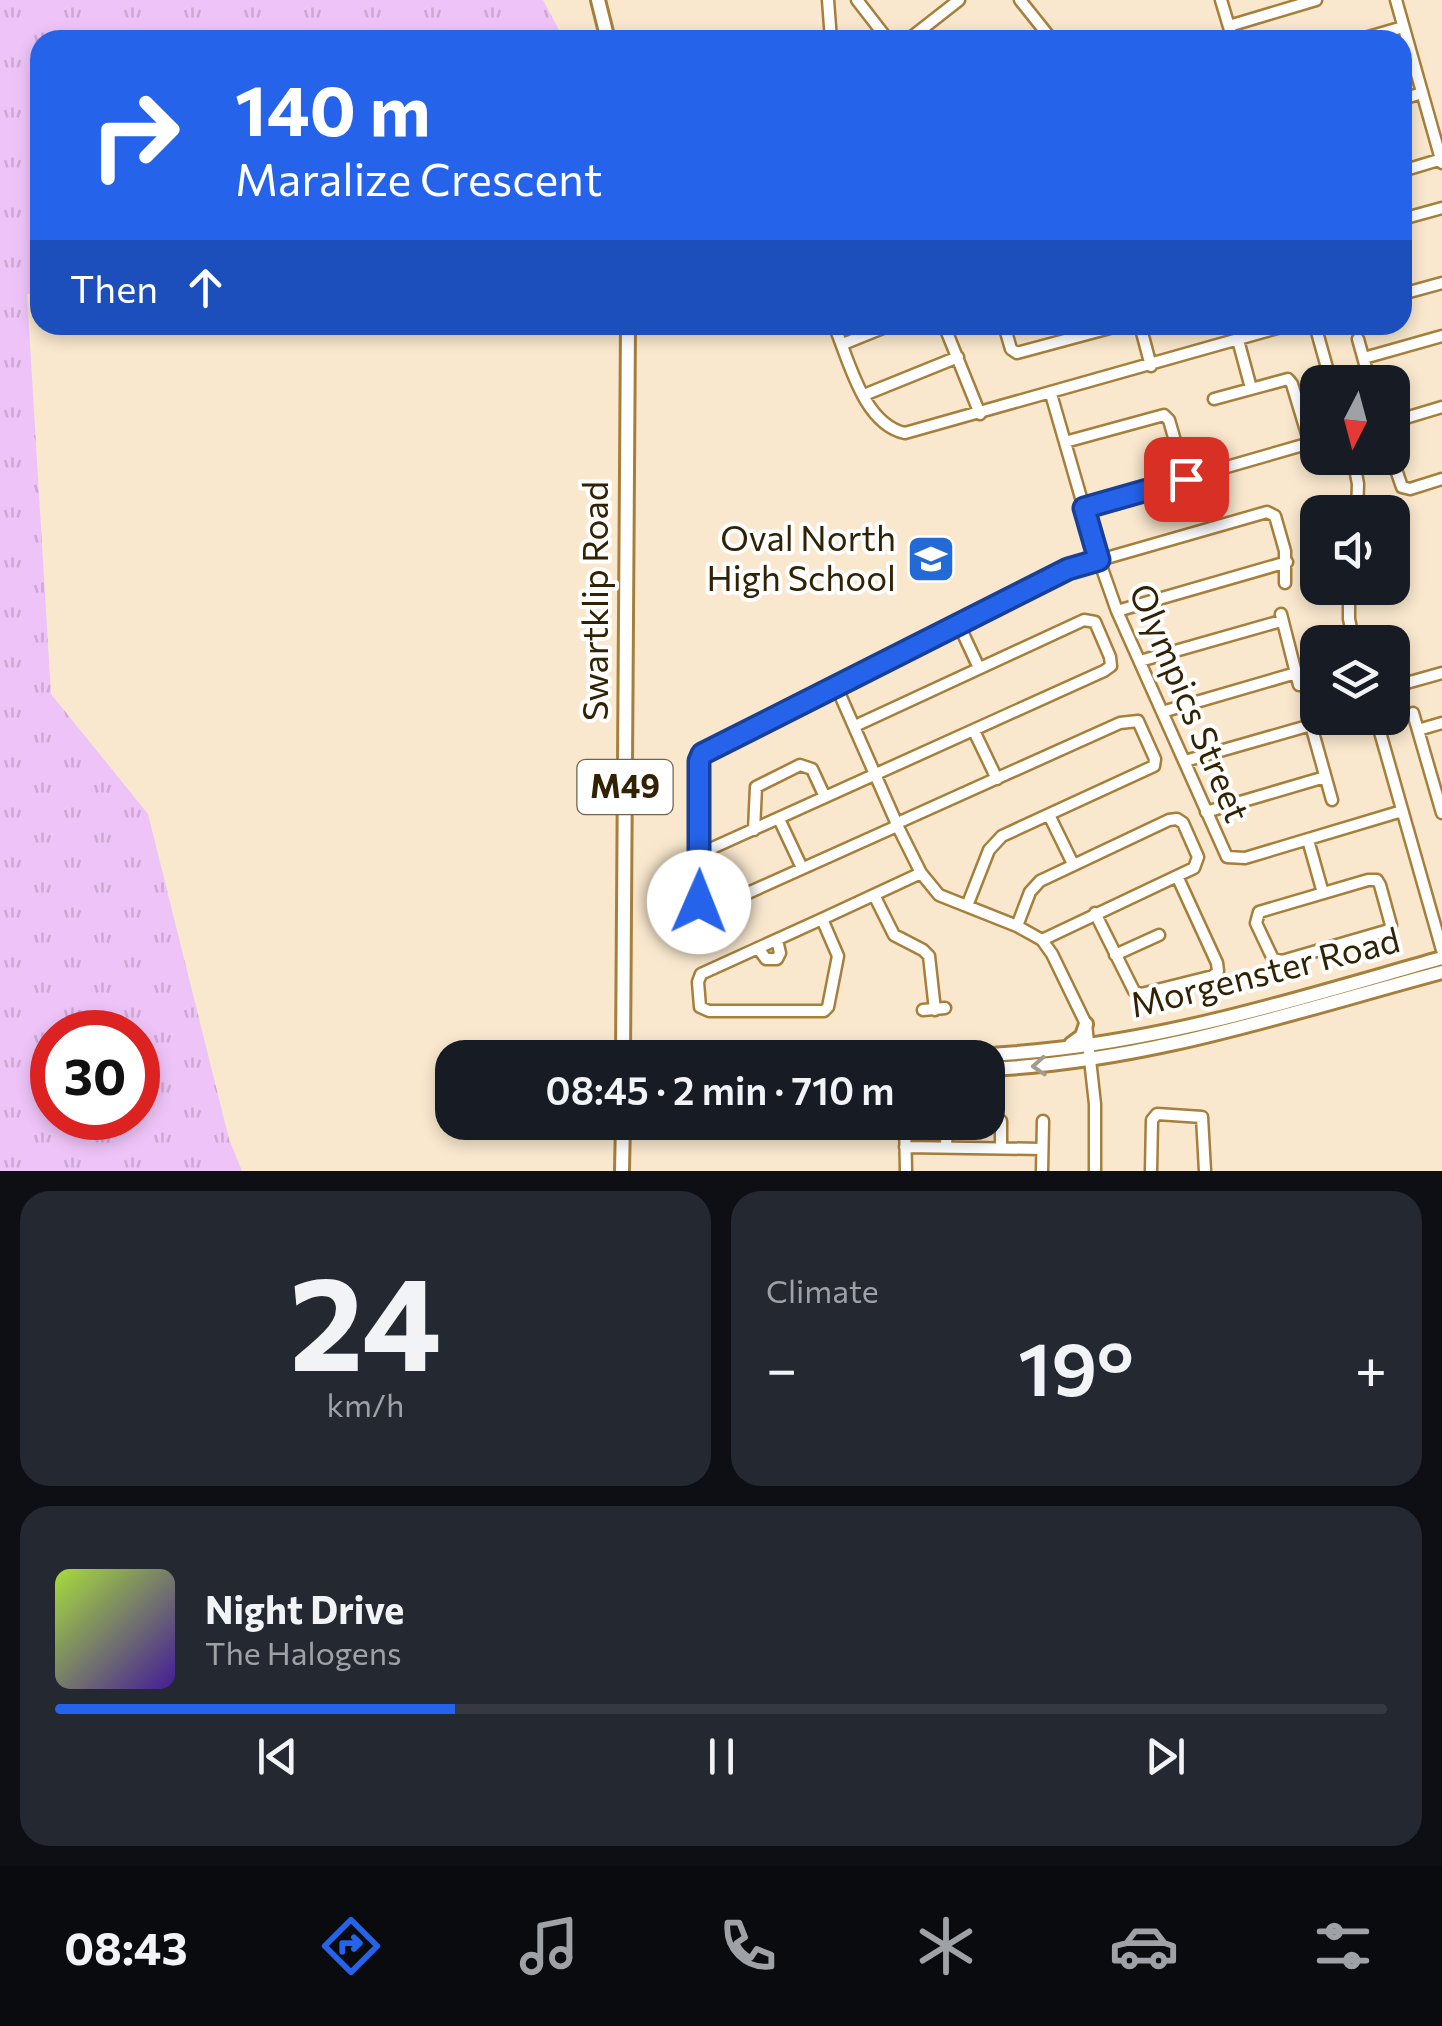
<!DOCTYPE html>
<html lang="en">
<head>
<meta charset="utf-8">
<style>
  body { margin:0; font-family:Commissioner,sans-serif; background:#242831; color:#f1f3f6; height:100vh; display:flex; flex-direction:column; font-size:38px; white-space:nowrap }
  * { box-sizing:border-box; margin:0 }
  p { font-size:32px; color:#9ea1a6 }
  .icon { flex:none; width:55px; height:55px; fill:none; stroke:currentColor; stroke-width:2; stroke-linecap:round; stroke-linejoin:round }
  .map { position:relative; height:1171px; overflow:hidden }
  .panel { display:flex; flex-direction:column; gap:20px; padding:20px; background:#0d0f14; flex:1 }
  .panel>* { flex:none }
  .guide { position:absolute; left:30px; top:30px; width:1382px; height:305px; border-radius:30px; box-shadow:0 5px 15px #0003; background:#2563eb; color:#fff; overflow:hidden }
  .needle { width:65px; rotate:186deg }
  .tools { position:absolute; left:1300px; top:365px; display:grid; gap:20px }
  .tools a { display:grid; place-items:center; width:110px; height:110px; border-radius:20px; background:#171b24; box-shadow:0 5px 15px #0003; font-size:50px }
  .speed { position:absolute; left:30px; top:1010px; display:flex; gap:20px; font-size:50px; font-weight:700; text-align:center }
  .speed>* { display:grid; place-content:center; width:130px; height:130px; border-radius:50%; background:#171b24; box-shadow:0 5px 15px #0003; line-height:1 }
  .speed .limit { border:15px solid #d22; background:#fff; color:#111 }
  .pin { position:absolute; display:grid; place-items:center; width:85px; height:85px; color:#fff; margin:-42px; border-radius:20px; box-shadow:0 5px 15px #0006 }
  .me { position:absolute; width:110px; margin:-55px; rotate:1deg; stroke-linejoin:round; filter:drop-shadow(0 0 8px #0008) }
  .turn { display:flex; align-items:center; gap:35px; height:210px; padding:0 40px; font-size:45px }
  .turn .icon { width:130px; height:130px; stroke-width:2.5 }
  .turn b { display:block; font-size:70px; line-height:85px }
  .then { display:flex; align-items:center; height:95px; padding:0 40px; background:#0003; gap:20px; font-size:38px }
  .big { font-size:75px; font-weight:600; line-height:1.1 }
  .panel .tile { flex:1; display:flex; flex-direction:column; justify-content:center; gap:15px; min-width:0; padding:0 35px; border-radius:30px; background:#242831 }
  .panel .dial { align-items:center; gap:0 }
  .dial b { font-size:130px; line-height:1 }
  .song { display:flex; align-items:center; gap:30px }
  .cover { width:120px; height:120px; border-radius:15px; background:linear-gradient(135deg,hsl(80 70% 55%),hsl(260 70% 35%)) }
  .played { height:10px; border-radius:5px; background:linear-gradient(90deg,#2563eb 30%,#363941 30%) }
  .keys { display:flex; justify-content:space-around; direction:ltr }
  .heat { display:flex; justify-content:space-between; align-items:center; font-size:55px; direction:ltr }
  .panel .tiles { flex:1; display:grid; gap:20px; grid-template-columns:1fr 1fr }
  .tile:last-child { grid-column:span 2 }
  .trip { position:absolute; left:435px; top:1040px; width:570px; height:100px; border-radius:30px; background:#171b24; box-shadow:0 5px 15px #0003; font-weight:600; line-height:100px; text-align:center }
  .tabs { display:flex; height:160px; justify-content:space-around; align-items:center; background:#090b0e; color:#9ea1a6 }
  .tabs .icon { width:70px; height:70px }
  .tabs .current { color:#2563eb }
  .tabs b { font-size:45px; color:#f1f3f6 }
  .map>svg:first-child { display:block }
  .grass { fill:url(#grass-tufts); fill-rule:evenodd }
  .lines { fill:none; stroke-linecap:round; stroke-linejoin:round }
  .minor-casing { stroke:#a67f3b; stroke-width:15 }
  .major-casing { stroke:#a67f3b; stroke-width:18 }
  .minor { stroke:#fff; stroke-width:10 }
  .major { stroke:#fff; stroke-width:12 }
  .oneway { stroke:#a29c8e }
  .route-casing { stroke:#184099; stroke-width:25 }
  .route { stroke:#2563eb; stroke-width:18 }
  .labels { text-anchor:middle; stroke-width:8; stroke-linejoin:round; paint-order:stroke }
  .shield { fill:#fff; stroke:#6f644f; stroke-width:2.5 }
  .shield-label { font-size:32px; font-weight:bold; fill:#312204 }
  .poi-label { font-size:35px; fill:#312204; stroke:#fff; text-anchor:end }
  .street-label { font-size:35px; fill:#312204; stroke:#fff }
</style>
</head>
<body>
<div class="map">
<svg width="1442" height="1171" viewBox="0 0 1442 1171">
  <defs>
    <pattern id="grass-tufts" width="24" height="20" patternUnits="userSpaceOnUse" patternTransform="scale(2.5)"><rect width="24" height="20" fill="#eec4f8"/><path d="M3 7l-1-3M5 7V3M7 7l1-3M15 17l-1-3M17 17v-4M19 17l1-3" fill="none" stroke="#cda8d3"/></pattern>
  </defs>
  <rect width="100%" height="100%" fill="#f9e8ce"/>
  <path class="grass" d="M0 0H543L559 30V40H40V293L27 294 51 694 148 814 229 1139 242 1171H0ZM52 1032H138V1118H52Z"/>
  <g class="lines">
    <g class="minor-casing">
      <path id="minor" d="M828 0 831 40
        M857 0 888 40
        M1020 0 1052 40
        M1221 0 1233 40
        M1396 0 1442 163
        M1229 26 1316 0
        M908 40 959 0
        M1358 40 1403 27
        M1402 99 1422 93
        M1402 171 1442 159
        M1402 219 1442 208
        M1402 294 1442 283
        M834 325C849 360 863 424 905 433L1288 325
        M944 325 980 414
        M1004 325 1011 349 1017 353 1121 325
        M1140 325 1151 366
        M1315 325 1331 382
        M1358 339 1370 382
        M1238 340 1251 388
        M843 344 890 325
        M1364 358 1442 336
        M1051 394 1099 560 1117 611 1227 857 1245 858 1402 811
        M864 395 958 357
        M1214 399 1288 379 1292 384 1314 457
        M1392 422 1442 407
        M1065 442 1164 415 1169 420 1186 479
        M1353 458 1358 484 1357 512
        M1392 458 1402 487 1410 489 1442 479
        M1084 508 1310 443
        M1349 588V619L1354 642
        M1117 611 1287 562
        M1281 614 1299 685
        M959 625 979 668
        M1140 661 1281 621
        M1392 687 1442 673
        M837 688 896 822
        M1162 712 1296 673
        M1413 713 1442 813
        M1309 718 1332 800
        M1376 718 1442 950
        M1418 730 1442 723
        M974 731 997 779
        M1185 761 1311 725
        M1206 812 1325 777
        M1049 815 1073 864
        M779 819 802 868
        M902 821 1120 723 1138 721 1155 759 1154 766 1002 836 989 850 967 906
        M897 826 710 910 700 907 699 761 705 752 1068 569 1267 512 1275 516 1285 551V583
        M898 827 921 873 939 895 1017 926 1042 940 1052 954 1086 1024 1095 1104V1171
        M754 830 756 787 800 765 812 769 825 797
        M1308 840 1323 893
        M699 854 1104 671 1111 666 1110 657 1095 622 1084 620 855 726
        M1368 880H1377L1380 885 1391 925 1389 930 1282 961 1273 959 1256 923 1259 912Z
        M874 895 894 935 923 950 929 956 935 1010
        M1095 913 1134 991 1141 994 1213 976 1218 971 1217 963 1177 876
        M822 919 701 974 698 982 700 1007 709 1011H824L828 1007 838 956 822 919 921 873
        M1017 926 1030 892 1040 881 1169 820 1177 819 1183 823 1198 857 1194 868 1042 940
        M758 948 766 959H777L780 953 777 940
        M1115 955 1159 935
        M923 1010 945 1008
        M905 1122 906 1171
        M905 1147 1042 1149
        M946 1147 947 1122
        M1001 1148V1121
        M1042 1171 1043 1121
        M1151 1171 1152 1120 1157 1114 1202 1117 1205 1171"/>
    </g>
    <g class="major-casing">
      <path id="major" d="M598 0 608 40
        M1071 1044 1082 1036 1086 1024
        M623 1052C766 1054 914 1066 1057 1049 1189 1034 1314 994 1442 958
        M623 1057 628 325
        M988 1069C1147 1062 1289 1013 1442 972
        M622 1171 623 1122"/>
    </g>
    <use href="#minor" class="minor"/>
    <use href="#major" class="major"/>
  </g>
  <defs><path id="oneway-chevron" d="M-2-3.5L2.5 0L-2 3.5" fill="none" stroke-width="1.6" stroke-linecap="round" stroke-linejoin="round" transform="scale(2.5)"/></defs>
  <use class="oneway" href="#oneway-chevron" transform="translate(1039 1066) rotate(176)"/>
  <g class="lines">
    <g class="route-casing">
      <path id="route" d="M699 902V761L702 754 1068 569 1099 560 1084 508 1186 479"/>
    </g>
    <use href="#route" class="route"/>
  </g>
  <defs>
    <g id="school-square" transform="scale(2.5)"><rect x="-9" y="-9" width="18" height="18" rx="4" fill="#246ad6" stroke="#fff"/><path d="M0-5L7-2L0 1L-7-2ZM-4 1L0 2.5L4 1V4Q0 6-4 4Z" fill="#fff"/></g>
  </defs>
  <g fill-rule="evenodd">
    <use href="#school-square" x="931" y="559"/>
  </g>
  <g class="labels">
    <rect class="shield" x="577.5" y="760" width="95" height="54" rx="8"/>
    <g class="shield-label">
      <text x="625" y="798">M49</text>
    </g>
    <g class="poi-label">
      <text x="896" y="551">Oval North<tspan x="896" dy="40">High School</tspan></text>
    </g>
    <g class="street-label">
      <text transform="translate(596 601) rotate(-90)" y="12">Swartklip Road</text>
      <text transform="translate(1189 703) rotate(67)" y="12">Olympics Street</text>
      <text transform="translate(1265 973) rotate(-14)" y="12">Morgenster Road</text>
    </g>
  </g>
</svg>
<div class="tools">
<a><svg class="needle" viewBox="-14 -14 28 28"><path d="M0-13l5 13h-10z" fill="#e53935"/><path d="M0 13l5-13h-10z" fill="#9ea1a6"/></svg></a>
<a><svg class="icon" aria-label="sound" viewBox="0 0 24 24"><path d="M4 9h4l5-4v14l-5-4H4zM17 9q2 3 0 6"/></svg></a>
<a><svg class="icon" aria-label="layers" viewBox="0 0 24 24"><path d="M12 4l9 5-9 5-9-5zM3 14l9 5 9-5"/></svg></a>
</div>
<div class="speed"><div class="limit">30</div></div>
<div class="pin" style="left:1186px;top:479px;background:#d93025"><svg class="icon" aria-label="arrive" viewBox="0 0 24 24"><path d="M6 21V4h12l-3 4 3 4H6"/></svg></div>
<svg class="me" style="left:699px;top:902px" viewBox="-20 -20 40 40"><circle r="19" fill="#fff"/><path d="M0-13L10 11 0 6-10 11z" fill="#2563eb"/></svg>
<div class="trip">08:45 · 2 min · 710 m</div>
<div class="guide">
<div class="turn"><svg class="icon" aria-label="right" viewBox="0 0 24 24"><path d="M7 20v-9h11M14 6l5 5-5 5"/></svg><div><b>140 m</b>Maralize Crescent</div></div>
<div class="then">Then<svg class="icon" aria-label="ahead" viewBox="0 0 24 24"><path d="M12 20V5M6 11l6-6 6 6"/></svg></div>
</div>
</div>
<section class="panel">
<div class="tiles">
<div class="tile dial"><b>24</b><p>km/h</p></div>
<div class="tile"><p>Climate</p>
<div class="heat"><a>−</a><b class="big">19°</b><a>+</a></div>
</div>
<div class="tile">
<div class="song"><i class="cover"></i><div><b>Night Drive</b><p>The Halogens</p></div></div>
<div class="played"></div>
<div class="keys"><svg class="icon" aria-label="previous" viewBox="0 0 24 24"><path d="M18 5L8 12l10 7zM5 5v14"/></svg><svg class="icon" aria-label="pause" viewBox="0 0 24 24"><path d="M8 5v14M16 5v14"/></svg><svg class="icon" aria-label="next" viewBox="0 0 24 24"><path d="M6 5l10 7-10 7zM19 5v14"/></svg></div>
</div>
</div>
</section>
<nav class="tabs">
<b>08:43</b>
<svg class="icon current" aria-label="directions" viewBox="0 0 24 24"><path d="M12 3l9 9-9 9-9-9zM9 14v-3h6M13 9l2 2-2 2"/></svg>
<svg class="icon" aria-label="music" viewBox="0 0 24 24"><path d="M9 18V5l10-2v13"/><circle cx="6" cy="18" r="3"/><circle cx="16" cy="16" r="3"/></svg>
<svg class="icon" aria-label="phone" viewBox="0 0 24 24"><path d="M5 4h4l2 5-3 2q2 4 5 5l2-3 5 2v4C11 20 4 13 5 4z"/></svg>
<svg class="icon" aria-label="climate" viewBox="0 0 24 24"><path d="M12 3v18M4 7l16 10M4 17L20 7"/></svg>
<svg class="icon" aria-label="car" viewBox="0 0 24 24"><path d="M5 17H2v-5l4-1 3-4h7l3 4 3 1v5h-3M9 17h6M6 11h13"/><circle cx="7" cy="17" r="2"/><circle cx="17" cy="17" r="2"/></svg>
<svg class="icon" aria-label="filters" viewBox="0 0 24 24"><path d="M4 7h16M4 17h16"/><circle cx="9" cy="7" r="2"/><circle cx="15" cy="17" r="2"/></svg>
</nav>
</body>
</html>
